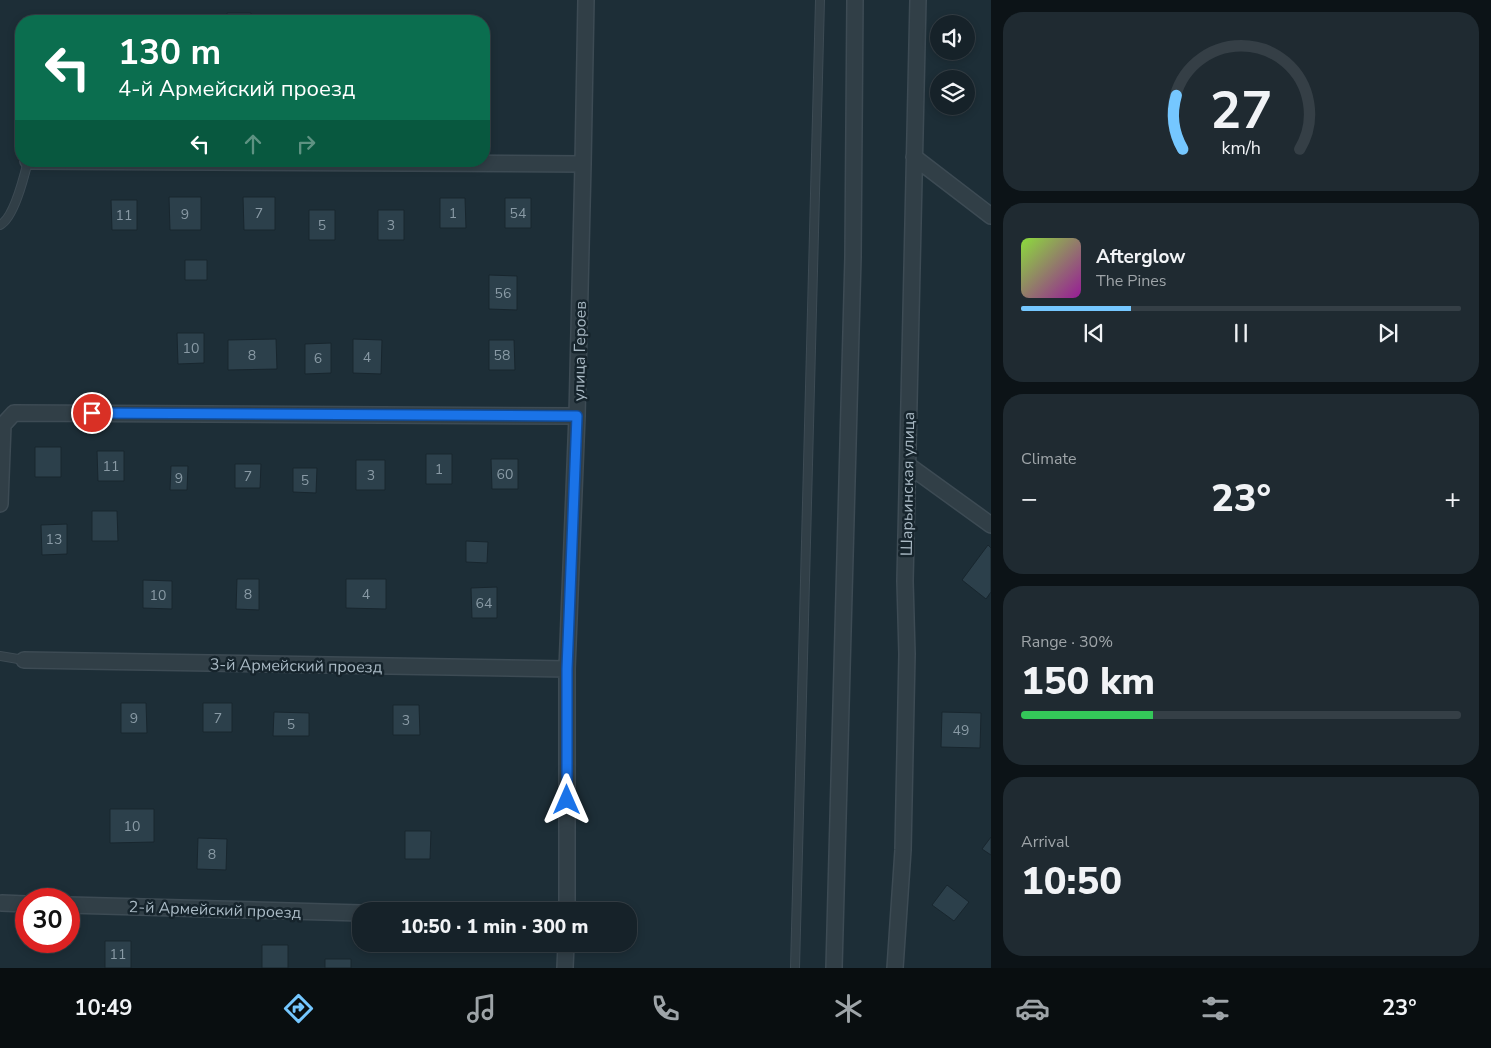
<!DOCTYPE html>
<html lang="en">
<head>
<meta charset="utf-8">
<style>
  body { margin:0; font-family:"Nunito Sans",sans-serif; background:#1f2a31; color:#f1f3f6; height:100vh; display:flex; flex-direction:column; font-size:19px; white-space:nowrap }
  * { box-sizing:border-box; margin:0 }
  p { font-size:16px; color:#9ea4a8 }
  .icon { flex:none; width:28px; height:28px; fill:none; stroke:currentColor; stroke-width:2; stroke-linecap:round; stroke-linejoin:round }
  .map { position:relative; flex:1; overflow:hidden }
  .side { display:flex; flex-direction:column; gap:12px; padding:12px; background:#0c1317; width:500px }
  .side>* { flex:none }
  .top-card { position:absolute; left:15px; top:15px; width:475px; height:152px; border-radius:20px; box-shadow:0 2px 8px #0003,0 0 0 1px #353f46; background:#0b6e4f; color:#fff; overflow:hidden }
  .fabs { position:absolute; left:930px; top:15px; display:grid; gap:10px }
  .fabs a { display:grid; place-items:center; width:45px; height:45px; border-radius:50%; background:#162229; box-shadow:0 2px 8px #0003,0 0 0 1px #353f46; font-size:25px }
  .speed { position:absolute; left:15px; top:888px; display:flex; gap:10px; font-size:25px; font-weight:700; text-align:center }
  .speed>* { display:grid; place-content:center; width:65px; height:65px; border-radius:50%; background:#162229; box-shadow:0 2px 8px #0003,0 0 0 1px #353f46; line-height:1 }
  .speed .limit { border:8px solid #d22; background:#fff; color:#111 }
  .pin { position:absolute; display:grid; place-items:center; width:42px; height:42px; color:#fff; margin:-21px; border:2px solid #fff; border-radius:50%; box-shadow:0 1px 5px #0007 }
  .me { position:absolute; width:55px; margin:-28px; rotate:0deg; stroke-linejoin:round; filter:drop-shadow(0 0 4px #0008) }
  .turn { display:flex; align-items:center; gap:18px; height:105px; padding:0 20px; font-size:22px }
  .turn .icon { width:65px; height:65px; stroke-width:2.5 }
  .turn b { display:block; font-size:35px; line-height:42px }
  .lanes { display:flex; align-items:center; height:48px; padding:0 20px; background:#0003; justify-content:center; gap:25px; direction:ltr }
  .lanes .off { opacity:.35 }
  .big { font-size:38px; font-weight:800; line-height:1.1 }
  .side .card { flex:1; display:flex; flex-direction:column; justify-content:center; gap:8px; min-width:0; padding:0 18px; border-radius:20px; background:#1f2a31 }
  .side .dial { align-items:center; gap:0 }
  .dial svg { height:130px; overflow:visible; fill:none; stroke:#353f46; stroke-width:7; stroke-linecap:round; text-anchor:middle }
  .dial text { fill:#f1f3f6; stroke:none }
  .song { display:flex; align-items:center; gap:15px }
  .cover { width:60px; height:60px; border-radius:8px; background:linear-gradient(135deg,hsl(90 70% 55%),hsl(300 70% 35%)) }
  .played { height:5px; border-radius:2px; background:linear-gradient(90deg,#75c7ff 25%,#353f46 25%) }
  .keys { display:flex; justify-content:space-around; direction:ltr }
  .heat { display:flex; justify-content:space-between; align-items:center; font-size:28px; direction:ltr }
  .charge { height:8px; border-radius:4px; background:linear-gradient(90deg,#34c759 30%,#353f46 0) }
  .trip { position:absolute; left:352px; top:902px; width:285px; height:50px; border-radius:20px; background:#162229; box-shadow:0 2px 8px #0003,0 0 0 1px #353f46; font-weight:800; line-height:50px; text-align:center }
  .tabs { display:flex; height:80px; justify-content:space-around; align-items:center; background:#090e10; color:#9ea4a8 }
  .tabs .icon { width:35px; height:35px }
  .tabs .selected { color:#75c7ff }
  .tabs b { font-size:22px; color:#f1f3f6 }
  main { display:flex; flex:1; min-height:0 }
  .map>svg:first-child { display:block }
  .building { fill:#2c404b; stroke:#18262e }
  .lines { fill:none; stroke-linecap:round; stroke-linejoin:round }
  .service-casing { stroke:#3d4b54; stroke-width:10 }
  .minor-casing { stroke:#3d4b54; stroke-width:18 }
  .service { stroke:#313f47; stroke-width:8 }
  .minor { stroke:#313f47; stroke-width:15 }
  .route-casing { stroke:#114b97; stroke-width:12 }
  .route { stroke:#1a73e8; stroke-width:9 }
  .labels { text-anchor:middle; stroke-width:5; stroke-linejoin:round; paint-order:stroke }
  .number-label { font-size:14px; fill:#899aa5 }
  .street-label { font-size:16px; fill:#aabac5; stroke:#16242c }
</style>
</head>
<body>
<main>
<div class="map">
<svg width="991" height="968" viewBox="0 0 991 968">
  <rect width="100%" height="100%" fill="#1d2e37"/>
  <path class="building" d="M227 13H251V21H227Z
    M169 197H201V230H170Z
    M243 197H275V230H244Z
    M440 198H465L466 228H440Z
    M505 198H531V228H505Z
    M111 200H137V230H112Z
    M309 210H335V240H309Z
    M378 210H404V240H378Z
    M185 260H207V280H185Z
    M489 275 517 276V310L489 309Z
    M177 333H204V363L178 364Z
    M276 339 277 369 228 370V340Z
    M353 339 382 340 381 374 353 373Z
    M489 340H514L515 370H489Z
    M331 343V373L305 374V344Z
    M35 447H61V477H35Z
    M97 451H124V481H98Z
    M426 454H452V484H426Z
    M491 459H518V489H492Z
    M356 460H385V490H356Z
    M235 464H261L260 488H235Z
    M171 466H188L187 490H170Z
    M293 468H317L316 493 293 492Z
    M92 511H117L118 541H92Z
    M67 524V554L42 555 41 525Z
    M466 541 488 542 487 563 466 562Z
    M988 545 991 548V592L986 599 962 580Z
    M237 579H259V610L236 609Z
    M346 579H386V609L346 608Z
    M143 580 172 581V609L143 608Z
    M497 587V618H472L471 588Z
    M121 703H146L147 733H121Z
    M203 703H232V732H203Z
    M393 705H419L420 735H393Z
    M274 712 309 713V736H273Z
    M942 712 981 713 980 748 941 747Z
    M110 809H154V842L110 843Z
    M405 831H431L430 859H405Z
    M991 837V855L982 849Z
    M198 838 227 839 226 870 197 869Z
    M947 885 969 902 954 921 932 905Z
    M105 941H131V968H105Z
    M262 945H288V968H262Z
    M325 959H351V968H325Z"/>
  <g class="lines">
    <g class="service-casing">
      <path id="service" d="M0 225C14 218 24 177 28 161
        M0 656 24 660
        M795 968 820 0"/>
    </g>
    <g class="minor-casing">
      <path id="minor" d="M914 157 991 216
        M28 161 583 164
        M908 465 991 525
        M0 504 3 425 14 413 577 416
        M24 660 567 669
        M2 903 26 904
        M69 905 361 913
        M567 911V669L577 416 583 164 586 0
        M565 968 566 944
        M834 968 853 257 855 0
        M895 968 903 850 907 654 905 581 918 0"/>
    </g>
    <use href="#service" class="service"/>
    <use href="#minor" class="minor"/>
  </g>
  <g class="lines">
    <g class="route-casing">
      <path id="route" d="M92 413 577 416 567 669V800"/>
    </g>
    <use href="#route" class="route"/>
  </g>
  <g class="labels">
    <g class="number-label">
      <text x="259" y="218">7</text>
      <text x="453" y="218">1</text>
      <text x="518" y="218">54</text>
      <text x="185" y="219">9</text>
      <text x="124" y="220">11</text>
      <text x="322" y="230">5</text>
      <text x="391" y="230">3</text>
      <text x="503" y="298">56</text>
      <text x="191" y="353">10</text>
      <text x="252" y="360">8</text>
      <text x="502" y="360">58</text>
      <text x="367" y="362">4</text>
      <text x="318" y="363">6</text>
      <text x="111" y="471">11</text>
      <text x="439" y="474">1</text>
      <text x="505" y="479">60</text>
      <text x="371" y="480">3</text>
      <text x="248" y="481">7</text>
      <text x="179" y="483">9</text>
      <text x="305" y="485">5</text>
      <text x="54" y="544">13</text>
      <text x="248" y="599">8</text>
      <text x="366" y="599">4</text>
      <text x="158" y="600">10</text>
      <text x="484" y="608">64</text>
      <text x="134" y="723">9</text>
      <text x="218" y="723">7</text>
      <text x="406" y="725">3</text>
      <text x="291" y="729">5</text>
      <text x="961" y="735">49</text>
      <text x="132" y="831">10</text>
      <text x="212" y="859">8</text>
      <text x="118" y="959">11</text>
    </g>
    <g class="street-label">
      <text transform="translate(579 351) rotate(-89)" y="6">улица Героев</text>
      <text transform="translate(907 484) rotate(-89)" y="6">Шарьинская улица</text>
      <text transform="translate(296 665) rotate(1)" y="6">3-й Армейский проезд</text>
      <text transform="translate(215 909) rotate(2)" y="6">2-й Армейский проезд</text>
    </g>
  </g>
</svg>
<div class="fabs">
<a><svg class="icon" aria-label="sound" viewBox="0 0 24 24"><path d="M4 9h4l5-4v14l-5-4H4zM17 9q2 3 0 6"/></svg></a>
<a><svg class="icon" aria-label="layers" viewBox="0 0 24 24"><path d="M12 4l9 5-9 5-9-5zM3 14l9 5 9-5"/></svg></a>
</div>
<div class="speed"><div class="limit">30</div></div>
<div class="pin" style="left:92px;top:413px;background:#d93025"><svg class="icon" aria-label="arrive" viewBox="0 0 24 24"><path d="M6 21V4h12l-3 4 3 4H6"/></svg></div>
<svg class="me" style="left:567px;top:800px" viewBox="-20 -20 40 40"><path d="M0-17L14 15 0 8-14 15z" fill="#1a73e8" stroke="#fff" stroke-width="4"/></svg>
<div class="trip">10:50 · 1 min · 300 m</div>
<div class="top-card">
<div class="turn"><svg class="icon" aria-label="left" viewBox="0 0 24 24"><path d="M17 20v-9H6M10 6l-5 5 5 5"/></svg><div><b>130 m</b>4-й Армейский проезд</div></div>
<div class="lanes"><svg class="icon" aria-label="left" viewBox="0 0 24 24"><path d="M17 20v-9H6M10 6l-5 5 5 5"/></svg><svg class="icon off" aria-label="ahead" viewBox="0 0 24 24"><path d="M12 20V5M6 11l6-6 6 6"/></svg><svg class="icon off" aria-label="right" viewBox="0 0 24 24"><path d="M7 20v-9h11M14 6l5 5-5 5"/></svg></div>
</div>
</div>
<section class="side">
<div class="card dial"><svg viewBox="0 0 100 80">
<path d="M14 69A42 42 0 1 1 86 69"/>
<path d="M14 69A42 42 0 0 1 10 36" stroke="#75c7ff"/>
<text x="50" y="56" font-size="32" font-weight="700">27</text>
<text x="50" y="72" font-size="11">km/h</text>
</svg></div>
<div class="card">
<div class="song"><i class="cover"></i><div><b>Afterglow</b><p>The Pines</p></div></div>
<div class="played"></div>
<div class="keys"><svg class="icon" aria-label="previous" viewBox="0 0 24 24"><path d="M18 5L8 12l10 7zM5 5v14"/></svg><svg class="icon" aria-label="pause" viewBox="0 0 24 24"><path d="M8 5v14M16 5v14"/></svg><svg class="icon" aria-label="next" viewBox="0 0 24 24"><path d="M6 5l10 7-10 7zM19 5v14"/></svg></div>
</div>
<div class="card"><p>Climate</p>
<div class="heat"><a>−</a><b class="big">23°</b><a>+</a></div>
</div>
<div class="card"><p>Range · 30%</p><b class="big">150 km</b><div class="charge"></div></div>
<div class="card"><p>Arrival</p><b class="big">10:50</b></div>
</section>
</main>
<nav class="tabs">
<b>10:49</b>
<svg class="icon selected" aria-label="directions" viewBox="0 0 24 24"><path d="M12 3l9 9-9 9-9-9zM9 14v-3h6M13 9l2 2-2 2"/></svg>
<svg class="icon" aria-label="music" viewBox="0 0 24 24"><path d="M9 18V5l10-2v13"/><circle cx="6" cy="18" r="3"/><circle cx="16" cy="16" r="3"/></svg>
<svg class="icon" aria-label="phone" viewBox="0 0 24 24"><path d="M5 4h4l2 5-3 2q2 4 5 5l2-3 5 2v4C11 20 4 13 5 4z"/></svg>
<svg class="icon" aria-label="climate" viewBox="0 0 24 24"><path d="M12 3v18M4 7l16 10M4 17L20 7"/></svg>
<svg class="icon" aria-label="car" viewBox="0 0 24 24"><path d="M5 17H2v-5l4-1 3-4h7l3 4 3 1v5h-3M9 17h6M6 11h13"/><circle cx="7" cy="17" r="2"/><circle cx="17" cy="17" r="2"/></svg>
<svg class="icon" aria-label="filters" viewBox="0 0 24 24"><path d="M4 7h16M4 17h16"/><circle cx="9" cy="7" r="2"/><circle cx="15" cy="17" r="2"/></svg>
<b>23°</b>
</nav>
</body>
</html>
